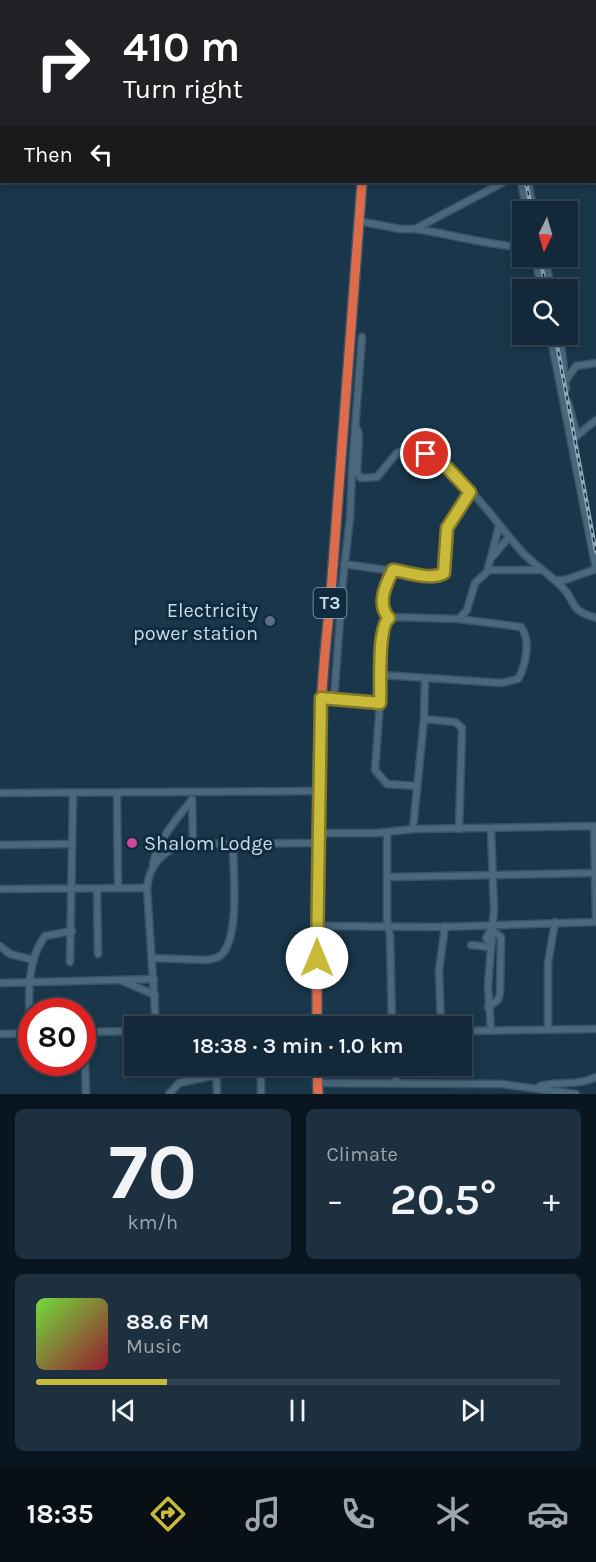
<!DOCTYPE html>
<meta charset="utf-8">
<style>
:root{--surface:#132838;--page:#1c3040;--text:#f1f3f6;--muted:#9da6ae;--line:#324453;--accent:#c9ba3a}
body{margin:0;font-family:Karla,sans-serif;background:var(--page);color:var(--text);height:100vh;display:flex;flex-direction:column;font-size:22px;white-space:nowrap}
*{box-sizing:border-box;margin:0}
p{font-size:20px;color:var(--muted)}
.icon{flex:none;width:33px;height:33px;fill:none;stroke:currentColor;stroke-width:2;stroke-linecap:round;stroke-linejoin:round}
.map{position:relative;height:1094px;overflow:hidden}
.panel{display:flex;flex-direction:column;gap:15px;padding:15px;background:#0a161f;flex:1}
.panel>*{flex:none}
.hud{position:absolute;left:0px;top:0px;width:597px;height:183px;box-shadow:0 3px 9px #0003,0 0 0 2px var(--line);background:#202124;color:#fff;overflow:hidden}
.needle{width:39px;rotate:185deg}
.fabs{position:absolute;left:512px;top:201px;display:grid;gap:12px}
.fabs a{display:grid;place-items:center;width:66px;height:66px;border-radius:0px;background:var(--surface);box-shadow:0 3px 9px #0003,0 0 0 2px var(--line);font-size:30px}
.speed{position:absolute;left:18px;top:998px;display:flex;gap:12px;font-size:30px;font-weight:700;text-align:center}
.speed>*{display:grid;place-content:center;width:78px;height:78px;border-radius:50%;background:var(--surface);box-shadow:0 3px 9px #0003,0 0 0 2px var(--line);line-height:1}
.speed .limit{border:9px solid #d22;background:#fff;color:#111}
.pin{position:absolute;display:grid;place-items:center;width:51px;height:51px;color:#fff;margin:-26px;border:3px solid #fff;border-radius:50%;box-shadow:0 2px 6px #0007}
.me{position:absolute;width:66px;margin:-33px;rotate:0deg;stroke-linejoin:round;filter:drop-shadow(0 0 4px #0008)}
.turn{display:flex;align-items:center;gap:21px;height:126px;padding:0 24px;font-size:27px}
.turn .icon{width:78px;height:78px;stroke-width:2.5}
.turn b{display:block;font-size:42px;line-height:51px}
.then{display:flex;align-items:center;height:57px;padding:0 24px;background:#0003;gap:12px;font-size:22px}
.big{font-size:45px;font-weight:600;line-height:1.1}
.panel .tile{flex:1;display:flex;flex-direction:column;justify-content:center;gap:9px;min-width:0;padding:0 21px;border-radius:9px;background:var(--page)}
.panel .dial{align-items:center;gap:0}
.dial b{font-size:78px;line-height:1}
.song{display:flex;align-items:center;gap:18px}
.cover{width:72px;height:72px;border-radius:9px;background:linear-gradient(135deg,hsl(100 70% 55%),hsl(350 70% 35%))}
.played{height:6px;border-radius:3px;background:linear-gradient(90deg,var(--accent) 25%,var(--line) 25%)}
.keys{display:flex;justify-content:space-around;direction:ltr}
.heat{display:flex;justify-content:space-between;align-items:center;font-size:33px;direction:ltr}
.panel .tiles{flex:1;display:grid;gap:15px;grid-template-columns:1fr 1fr}
.tile:last-child{grid-column:span 2}
.trip{position:absolute;left:124px;top:1016px;width:348px;height:60px;border-radius:0px;background:var(--surface);box-shadow:0 3px 9px #0003,0 0 0 2px var(--line);font-weight:600;line-height:60px;text-align:center}
.menu{display:flex;height:96px;justify-content:space-around;align-items:center;background:#081016;color:var(--muted)}
.menu .icon{width:42px;height:42px}
.menu .selected{color:var(--accent)}
.menu b{font-size:27px;color:var(--text)}
.map>svg:first-child{display:block}
.lines{fill:none;stroke-linecap:round;stroke-linejoin:round}
.minor-casing{stroke:#3a5263;stroke-width:9}
.highway-casing{stroke:#3a5263;stroke-width:12}
.minor{stroke:#49677d;stroke-width:6}
.highway{stroke:#de6c4a;stroke-width:9}
.rail-casing{stroke:#92a7b6;stroke-width:4}
.rail{stroke:#0e2b3f;stroke-width:1.5;stroke-dasharray:4.5;stroke-linecap:butt}
.route-casing{stroke:#837926;stroke-width:15}
.route{stroke:#c9ba3a;stroke-width:10}
.service-dot{fill:#5c6f8a;stroke:#0e2b3f;stroke-width:2}
.hotel-dot{fill:#d1479c;stroke:#0e2b3f;stroke-width:2}
.labels{text-anchor:middle;stroke-width:6;stroke-linejoin:round;paint-order:stroke}
.shield{fill:#0e2b3f;stroke:#92a6b5;stroke-width:1.5}
.shield-label{font-size:18px;font-weight:bold;fill:#cbdbe8}
.poi-label{font-size:20px;fill:#cbdbe8;stroke:#0e2b3f;text-anchor:end}
</style>
<div class="map">
<svg width="596" height="1094" viewBox="0 0 596 1094">
<rect width="100%" height="100%" fill="#19364a"/>
<g class="lines">
<defs>
<g id="minor">
<path d="M72,0V2"/>
<path d="M212,0V2"/>
<path d="M267,0H268"/>
<path d="M489,0V2"/>
<path d="M496,0V2"/>
<path d="M0,47H2"/>
<path d="M521,182L527,212"/>
<path d="M528,182L534,212"/>
<path d="M359,221L400,229H415L504,182"/>
<path d="M415,229C451,234 486,245 522,247"/>
<path d="M535,256L541,290"/>
<path d="M544,256L552,290"/>
<path d="M550,334L596,569"/>
<path d="M560,334L566,389"/>
<path d="M566,380L576,366L596,363"/>
<path d="M568,402L577,436"/>
<path d="M355,425L359,434L357,473L361,478L377,477L397,453L407,449C448,449 496,524 523,553C535,565 549,574 561,586C579,603 565,608 596,618"/>
<path d="M574,438L596,420"/>
<path d="M493,556L509,537"/>
<path d="M344,564L427,576L442,575L445,568L447,528L470,492"/>
<path d="M488,570H540"/>
<path d="M554,580H565L596,569"/>
<path d="M389,618C376,604 386,584 393,570"/>
<path d="M382,675L502,683L518,679C526,665 531,640 521,627L459,619"/>
<path d="M321,698L379,703"/>
<path d="M334,699L343,579L350,518L352,470L362,337"/>
<path d="M424,719L455,722L462,728L459,829"/>
<path d="M417,786L387,784L375,770L382,675L380,653L385,621L392,617L459,619L467,610L475,583L487,572L499,526"/>
<path d="M0,793L318,791"/>
<path d="M117,793L118,888"/>
<path d="M192,799L193,843"/>
<path d="M594,827L596,921"/>
<path d="M413,829L424,719L425,679"/>
<path d="M387,832V920L390,935L392,1026"/>
<path d="M318,833H377L413,829L596,826"/>
<path d="M0,845L72,844"/>
<path d="M153,863C160,838 175,820 192,800"/>
<path d="M388,877L594,873"/>
<path d="M0,889L147,888"/>
<path d="M97,889L98,954"/>
<path d="M317,926L441,927L596,922"/>
<path d="M471,945L490,947"/>
<path d="M0,946L10,954L34,960"/>
<path d="M153,958L206,960C213,959 219,958 223,953C240,932 233,870 233,844"/>
<path d="M70,962L73,794"/>
<path d="M120,980L155,995"/>
<path d="M0,983L154,979"/>
<path d="M488,1007L498,1000L500,993L501,937L491,929L486,938L490,943"/>
<path d="M156,1026L147,888C149,865 163,851 184,844L317,843"/>
<path d="M441,1026L439,971L445,926"/>
<path d="M548,1029V963L555,922"/>
<path d="M491,1030L488,986L494,910L491,829"/>
<path d="M462,1031L596,1029"/>
<path d="M82,1032L135,1031"/>
<path d="M84,1032L86,1094"/>
<path d="M30,1033C29,1002 25,962 45,936L72,931"/>
<path d="M0,1034L32,1033"/>
<path d="M216,1065L217,1094"/>
<path d="M261,1065V1094"/>
<path d="M395,1065L396,1083"/>
<path d="M318,1083L501,1084L576,1094"/>
<path d="M540,1086C559,1081 579,1086 596,1077"/>
<path d="M169,1094L179,1083L216,1075"/>
</g>
<g id="highway">
<path d="M376,2V0"/>
<path d="M317,1026C317,886 313,745 330,605L362,182"/>
<path d="M317,1065L318,1094"/>
</g>
</defs>
<use href="#minor" class="minor-casing"/>
<use href="#highway" class="highway-casing"/>
<use href="#minor" class="minor"/>
<use href="#highway" class="highway"/>
<defs>
<g id="rail">
<path d="M492,0V2"/>
<path d="M526,182L532,212"/>
<path d="M540,256L546,290"/>
<path d="M555,334L596,552"/>
</g>
</defs>
<use href="#rail" class="rail-casing"/>
<use href="#rail" class="rail"/>
</g>
<g class="lines">
<defs>
<path id="route" d="M317,958L321,698L380,703C381,685 377,628 389,618C376,604 386,584 393,570C408,572 431,581 444,573L447,528L470,492L441,461L426,454"/>
</defs>
<use href="#route" class="route-casing"/>
<use href="#route" class="route"/>
</g>
<circle class="service-dot" cx="270" cy="621" r="6"/>
<circle class="hotel-dot" cx="132" cy="843" r="6"/>
<g class="labels">
<rect class="shield" x="313.5" y="588" width="33" height="30" rx="4.5"/>
<g class="shield-label">
<text x="330" y="609">T3</text>
</g>
<g class="poi-label">
<text x="258" y="617">Electricity<tspan x="258" dy="23">power station</tspan></text>
<text x="144" y="850" text-anchor="start">Shalom Lodge</text>
</g>
</g>
</svg>
<div class="fabs">
<a><svg class="needle" viewBox="-14 -14 28 28"><path d="M0-13l5 13h-10z" fill="#e53935"/><path d="M0 13l5-13h-10z" fill="#9da6ae"/></svg></a>
<a><svg class="icon" aria-label="search" viewBox="0 0 24 24"><circle cx="10" cy="10" r="6"/><path d="M15 15l6 6"/></svg></a>
</div>
<div class="speed"><div class="limit">80</div></div>
<div class="pin" style="left:426px;top:454px;background:#d93025"><svg class="icon" aria-label="arrive" viewBox="0 0 24 24"><path d="M6 21V4h12l-3 4 3 4H6"/></svg></div>
<svg class="me" style="left:317px;top:958px" viewBox="-20 -20 40 40"><circle r="19" fill="#fff"/><path d="M0-13L10 11 0 6-10 11z" fill="#c9ba3a"/></svg>
<div class="trip">18:38 · 3 min · 1.0 km</div>
<div class="hud">
<div class="turn"><svg class="icon" aria-label="right" viewBox="0 0 24 24"><path d="M7 20v-9h11M14 6l5 5-5 5"/></svg><div><b>410 m</b>Turn right</div></div>
<div class="then">Then<svg class="icon" aria-label="left" viewBox="0 0 24 24"><path d="M17 20v-9H6M10 6l-5 5 5 5"/></svg></div>
</div>
</div>
<section class="panel">
<div class="tiles">
<div class="tile dial"><b>70</b><p>km/h</p></div>
<div class="tile"><p>Climate</p>
<div class="heat"><a>−</a><b class="big">20.5°</b><a>+</a></div>
</div>
<div class="tile">
<div class="song"><i class="cover"></i><div><b>88.6 FM</b><p>Music</p></div></div>
<div class="played"></div>
<div class="keys"><svg class="icon" aria-label="previous" viewBox="0 0 24 24"><path d="M18 5L8 12l10 7zM5 5v14"/></svg><svg class="icon" aria-label="pause" viewBox="0 0 24 24"><path d="M8 5v14M16 5v14"/></svg><svg class="icon" aria-label="next" viewBox="0 0 24 24"><path d="M6 5l10 7-10 7zM19 5v14"/></svg></div>
</div>
</div>
</section>
<nav class="menu">
<b>18:35</b>
<svg class="icon selected" aria-label="directions" viewBox="0 0 24 24"><path d="M12 3l9 9-9 9-9-9zM9 14v-3h6M13 9l2 2-2 2"/></svg>
<svg class="icon" aria-label="music" viewBox="0 0 24 24"><path d="M9 18V5l10-2v13"/><circle cx="6" cy="18" r="3"/><circle cx="16" cy="16" r="3"/></svg>
<svg class="icon" aria-label="phone" viewBox="0 0 24 24"><path d="M5 4h4l2 5-3 2q2 4 5 5l2-3 5 2v4C11 20 4 13 5 4z"/></svg>
<svg class="icon" aria-label="climate" viewBox="0 0 24 24"><path d="M12 3v18M4 7l16 10M4 17L20 7"/></svg>
<svg class="icon" aria-label="car" viewBox="0 0 24 24"><path d="M5 17H2v-5l4-1 3-4h7l3 4 3 1v5h-3M9 17h6M6 11h13"/><circle cx="7" cy="17" r="2"/><circle cx="17" cy="17" r="2"/></svg>
</nav>
